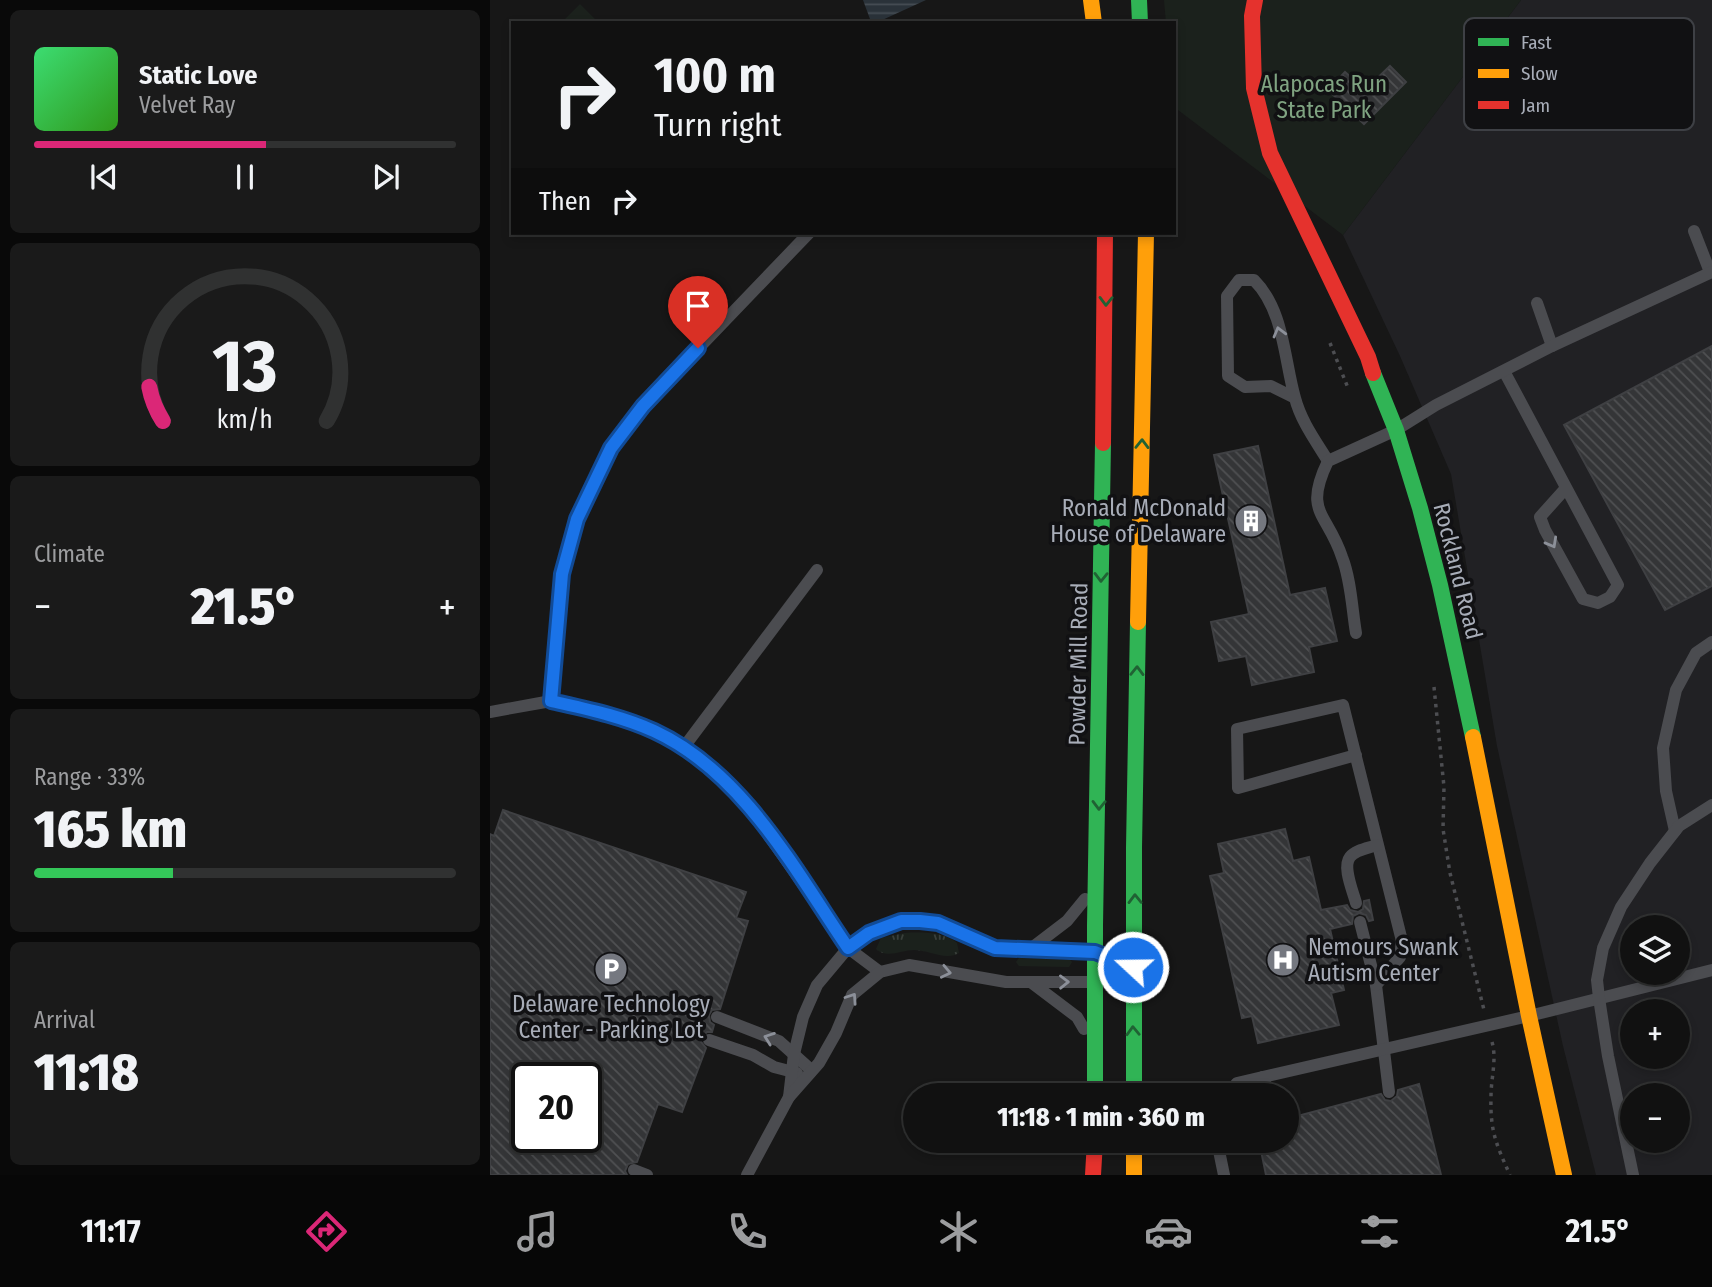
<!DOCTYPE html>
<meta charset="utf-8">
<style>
:root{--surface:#111;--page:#1a1a1a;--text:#f1f3f6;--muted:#9c9d9f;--line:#303131;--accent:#db2777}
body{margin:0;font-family:"Fira Sans Condensed",sans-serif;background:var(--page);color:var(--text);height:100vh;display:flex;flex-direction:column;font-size:26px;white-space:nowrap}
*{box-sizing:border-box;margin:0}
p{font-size:23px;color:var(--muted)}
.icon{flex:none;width:38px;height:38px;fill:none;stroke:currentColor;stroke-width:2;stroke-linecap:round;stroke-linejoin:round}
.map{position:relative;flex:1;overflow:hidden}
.drawer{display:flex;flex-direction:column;gap:10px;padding:10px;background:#090909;width:490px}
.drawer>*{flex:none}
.hud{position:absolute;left:21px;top:21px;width:665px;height:214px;border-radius:0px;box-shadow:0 4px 10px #0003,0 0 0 2px var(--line);background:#111;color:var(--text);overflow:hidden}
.fabs{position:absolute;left:1130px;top:915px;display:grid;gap:14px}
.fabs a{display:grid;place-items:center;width:70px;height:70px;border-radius:50%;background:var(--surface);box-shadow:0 4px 10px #0003,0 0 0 2px var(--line);font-size:35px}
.speed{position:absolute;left:21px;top:1062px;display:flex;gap:14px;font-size:35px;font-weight:700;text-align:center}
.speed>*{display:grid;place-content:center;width:91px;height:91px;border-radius:50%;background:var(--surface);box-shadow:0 4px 10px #0003,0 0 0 2px var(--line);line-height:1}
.speed .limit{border:4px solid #111;border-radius:10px;background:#fff;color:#111}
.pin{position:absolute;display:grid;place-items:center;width:60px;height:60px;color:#fff;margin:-72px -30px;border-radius:50% 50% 50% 0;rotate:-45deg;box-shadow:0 0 7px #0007}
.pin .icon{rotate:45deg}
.me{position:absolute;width:77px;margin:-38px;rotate:291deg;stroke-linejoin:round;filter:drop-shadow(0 0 5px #0008)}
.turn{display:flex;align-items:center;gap:24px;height:147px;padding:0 28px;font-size:32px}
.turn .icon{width:91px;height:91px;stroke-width:2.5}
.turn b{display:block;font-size:49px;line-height:60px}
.then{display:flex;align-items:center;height:66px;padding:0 28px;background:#0003;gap:14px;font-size:26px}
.big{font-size:52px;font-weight:800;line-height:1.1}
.drawer .tile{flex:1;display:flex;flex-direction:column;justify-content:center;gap:10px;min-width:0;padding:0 24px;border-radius:10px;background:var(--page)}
.drawer .dial{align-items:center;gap:0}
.dial svg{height:182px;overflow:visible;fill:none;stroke:var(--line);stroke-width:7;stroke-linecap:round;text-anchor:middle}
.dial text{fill:var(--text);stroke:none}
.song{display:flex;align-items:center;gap:21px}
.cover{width:84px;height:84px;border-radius:10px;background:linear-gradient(135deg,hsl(140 70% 55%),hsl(110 70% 35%))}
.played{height:7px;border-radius:4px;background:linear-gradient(90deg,var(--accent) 55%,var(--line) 55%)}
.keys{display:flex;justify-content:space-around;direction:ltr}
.heat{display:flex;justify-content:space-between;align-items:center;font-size:38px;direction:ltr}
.charge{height:10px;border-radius:5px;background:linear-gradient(90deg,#34c759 33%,var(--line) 0)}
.trip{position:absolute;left:413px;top:1083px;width:396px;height:70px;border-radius:35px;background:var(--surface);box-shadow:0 4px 10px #0003,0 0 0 2px var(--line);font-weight:800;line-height:70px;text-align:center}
.dock{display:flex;height:112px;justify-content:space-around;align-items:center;background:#070707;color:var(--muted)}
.dock .icon{width:49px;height:49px}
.dock .active{color:var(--accent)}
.dock b{font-size:32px;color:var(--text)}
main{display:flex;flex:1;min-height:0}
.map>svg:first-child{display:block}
.built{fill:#212124;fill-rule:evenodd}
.grass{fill:url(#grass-tufts)}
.green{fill:#1b211c}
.water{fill:url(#water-rules)}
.building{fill:url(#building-back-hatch);stroke:#3f4043;stroke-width:2;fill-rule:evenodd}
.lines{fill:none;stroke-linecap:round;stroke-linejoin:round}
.path{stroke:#4d4e52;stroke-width:3.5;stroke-dasharray:3.5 5;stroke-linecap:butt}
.lane{stroke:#4b4c50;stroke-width:12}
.fast{stroke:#30b455;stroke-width:16}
.slow{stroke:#ff9f0a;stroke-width:16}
.jam{stroke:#e5322d;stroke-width:16}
.oneway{stroke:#206234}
.oneway2{stroke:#8c9099}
.route-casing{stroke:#114b97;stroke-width:18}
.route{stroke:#1a73e8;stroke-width:12}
.labels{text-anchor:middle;stroke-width:7;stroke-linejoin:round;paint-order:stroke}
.park-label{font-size:23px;fill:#7fa381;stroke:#111113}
.poi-label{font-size:23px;fill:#a8adb8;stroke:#111113;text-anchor:end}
.street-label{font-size:23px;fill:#a8adb8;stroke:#111113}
.key{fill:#111113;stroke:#3e4045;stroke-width:2}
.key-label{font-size:19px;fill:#a8adb8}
</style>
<main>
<section class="drawer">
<div class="tile">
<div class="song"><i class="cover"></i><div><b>Static Love</b><p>Velvet Ray</p></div></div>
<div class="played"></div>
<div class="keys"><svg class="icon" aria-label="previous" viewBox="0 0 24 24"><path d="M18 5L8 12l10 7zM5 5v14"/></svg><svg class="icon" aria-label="pause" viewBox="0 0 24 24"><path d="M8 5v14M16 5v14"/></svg><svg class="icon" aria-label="next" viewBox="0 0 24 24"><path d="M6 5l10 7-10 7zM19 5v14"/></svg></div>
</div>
<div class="tile dial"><svg viewBox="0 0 100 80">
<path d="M14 69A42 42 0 1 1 86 69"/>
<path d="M14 69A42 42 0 0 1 8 54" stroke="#db2777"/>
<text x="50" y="56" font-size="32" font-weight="700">13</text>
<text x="50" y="72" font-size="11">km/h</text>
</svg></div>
<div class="tile"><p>Climate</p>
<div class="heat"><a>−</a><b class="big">21.5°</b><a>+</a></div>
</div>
<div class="tile"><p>Range · 33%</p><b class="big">165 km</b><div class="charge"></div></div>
<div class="tile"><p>Arrival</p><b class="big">11:18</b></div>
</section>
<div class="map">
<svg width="1222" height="1175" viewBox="0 0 1222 1175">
<defs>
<pattern id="grass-tufts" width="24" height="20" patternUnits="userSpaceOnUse" patternTransform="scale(1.75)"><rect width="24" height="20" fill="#1b211c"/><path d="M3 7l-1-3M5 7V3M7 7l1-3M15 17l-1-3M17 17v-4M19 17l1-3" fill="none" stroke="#393f3b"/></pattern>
<pattern id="water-rules" width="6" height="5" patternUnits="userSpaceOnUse" patternTransform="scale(1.75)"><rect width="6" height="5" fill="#2a3239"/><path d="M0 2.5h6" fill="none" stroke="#464d54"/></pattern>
<pattern id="building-back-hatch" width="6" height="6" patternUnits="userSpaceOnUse" patternTransform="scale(1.75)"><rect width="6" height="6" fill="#343537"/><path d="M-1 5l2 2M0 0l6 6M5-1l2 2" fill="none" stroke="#4f5052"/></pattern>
</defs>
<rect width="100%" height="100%" fill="#171717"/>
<path class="built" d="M1031,0H1222V1175H1106L1073,1046L1007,746L961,474L910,356L853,235ZM1143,928H1188V973H1143ZM1143,1012H1188V1057H1143ZM1143,1096H1188V1141H1143Z"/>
<g class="grass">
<path d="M415,933C432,932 454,932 467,943L469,953C456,961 439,950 424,950C411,950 397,959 386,949L391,938Z"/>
<path d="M529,958L580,960L582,962L579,967L529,966L526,962Z"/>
</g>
<g class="green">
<path d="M674,0H1031L853,235L684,107V23H676Z"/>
<path d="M90,4L109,23H71Z"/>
</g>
<path class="water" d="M373,0H436L390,21L380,19Z"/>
<g class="building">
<path d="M900,66L916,82L874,124L838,90L855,72L875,90Z"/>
<path d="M1222,346V586L1175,610L1074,425Z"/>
<path d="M768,446L800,595L835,588L847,641L819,647L824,672L762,685L756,656L729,661L721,622L759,614L724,455Z"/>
<path d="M13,810L256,892L246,918L258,921L230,1009L222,1010L219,1015L220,1022L224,1025L222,1032H217L211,1037V1042L216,1048L192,1112L168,1104L147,1162L138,1164L135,1171L137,1175H0V834L4,836ZM37,1078H96V1138H37Z"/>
<path d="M795,829L803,861L819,857L831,910L857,905L860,910L868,912L873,909L874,901L879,900L883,920L879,921L876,915L869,913L863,916L862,924L840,929L854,990L841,993L849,1025L768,1043L762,1016L752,1018L720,876L734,873L728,844Z"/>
<path d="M929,1084L951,1175H776L769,1141H796V1119L891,1094L895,1100L901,1101L907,1096L908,1090Z"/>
</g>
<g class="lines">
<g class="path">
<path d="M840,343L858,388"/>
<path d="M944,687L954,787L953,829L960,873L994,1010"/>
<path d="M1002,1042C1007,1059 1001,1078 1001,1096C1000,1131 1006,1144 1020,1175"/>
</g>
<g class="lane">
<path d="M1204,231L1220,272"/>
<path d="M1047,303L1062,346"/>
<path d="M1014,371L1128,585L1120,597L1108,603L1093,599L1055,530L1050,517L1076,488"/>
<path d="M805,398L781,386L755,387L738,376L737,296L749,280H764C794,310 794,359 805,398C811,421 825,440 838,461"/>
<path d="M866,633C862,609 861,580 852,557C837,512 813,513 838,461L906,430L946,405L1062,346L1222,272"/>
<path d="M61,701L73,574L87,519L121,448L153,406L319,233"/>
<path d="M0,712L61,701L125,716L165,731L199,750L223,768L253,799L358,948L390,972"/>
<path d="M194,747L327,570"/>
<path d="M866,755L748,788L747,729L853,705L912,941L910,957L886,985L899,1092"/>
<path d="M1185,831L1176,791L1173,748L1186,690L1206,653L1222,642"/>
<path d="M866,903C863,891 852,867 860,857C865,850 879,848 887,845"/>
<path d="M870,922L886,985"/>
<path d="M539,950L577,921L595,899"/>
<path d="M542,983L587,1017L594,1029"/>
<path d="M227,1017L289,1041L319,1068L320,1073"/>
<path d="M219,1040L263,1055L284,1067L307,1073"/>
<path d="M773,1077L780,1096"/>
<path d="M737,1096L747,1083L1039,1016L1222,970"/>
<path d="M299,1097L304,1054L313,1017L327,985L358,948L379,933L411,921L448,923L505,948L600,952"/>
<path d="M727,1141L734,1175"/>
<path d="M144,1170L157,1175"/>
<path d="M257,1175L299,1097L329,1063L346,1033L362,995L390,972L419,965L516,982H603"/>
<path d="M1143,1175L1118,1056L1109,998L1107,980L1113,948L1131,907L1160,863L1189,826L1222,805"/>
</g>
<g class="fast">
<path d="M649,0L650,23"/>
<path d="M883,373L906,430L930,508L950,585L983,737"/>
<path d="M605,1096V925L613,443"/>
<path d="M644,1096V848L648,622"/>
</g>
<g class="slow">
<path d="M601,0L604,23"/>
<path d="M648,622L656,233"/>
<path d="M983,737L1039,1016L1074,1175"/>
<path d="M644,1141V1175"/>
</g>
<g class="jam">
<path d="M765,0L762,16L764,88L780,153L878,357L883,373"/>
<path d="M613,443L615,233"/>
<path d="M603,1175L605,1141"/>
</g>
</g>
<defs><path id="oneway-chevron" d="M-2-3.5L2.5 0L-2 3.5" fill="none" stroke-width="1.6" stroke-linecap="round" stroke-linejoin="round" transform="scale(1.75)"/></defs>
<g class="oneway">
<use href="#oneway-chevron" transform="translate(616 301) rotate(91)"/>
<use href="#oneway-chevron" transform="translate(652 444) rotate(-89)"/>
<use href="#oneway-chevron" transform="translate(611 577) rotate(91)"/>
<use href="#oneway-chevron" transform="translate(647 671) rotate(-89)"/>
<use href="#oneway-chevron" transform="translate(609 805) rotate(91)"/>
<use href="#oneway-chevron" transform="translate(645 899) rotate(-91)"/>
<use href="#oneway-chevron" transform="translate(643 1031) rotate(-92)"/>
</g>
<g class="oneway2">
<use href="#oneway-chevron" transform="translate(789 332) rotate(-105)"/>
<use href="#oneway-chevron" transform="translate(1062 543) rotate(61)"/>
<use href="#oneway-chevron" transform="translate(456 972) rotate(12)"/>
<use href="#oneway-chevron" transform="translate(574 982) rotate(-1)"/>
<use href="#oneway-chevron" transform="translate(362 998) rotate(-56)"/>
<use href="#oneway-chevron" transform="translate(279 1038) rotate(-160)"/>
</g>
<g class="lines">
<defs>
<path id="route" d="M208,348L153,406L121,448L87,519L72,574L61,701C96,709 131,716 164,731C253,772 305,870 358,948L379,933L411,921H430L448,923L505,948L605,952L643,967"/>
</defs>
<use href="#route" class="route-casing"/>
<use href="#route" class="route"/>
</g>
<defs>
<symbol id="building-disc" viewBox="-11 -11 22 22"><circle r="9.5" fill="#757880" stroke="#111113"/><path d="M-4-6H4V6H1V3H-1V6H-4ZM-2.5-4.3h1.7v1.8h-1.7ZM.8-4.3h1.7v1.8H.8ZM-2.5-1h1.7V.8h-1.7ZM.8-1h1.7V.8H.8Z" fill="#fff"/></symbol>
<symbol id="hospital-disc" viewBox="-11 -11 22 22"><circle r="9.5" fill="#757880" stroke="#111113"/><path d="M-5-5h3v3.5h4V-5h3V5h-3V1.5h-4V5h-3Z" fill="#fff"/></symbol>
<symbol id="parking-disc" viewBox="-11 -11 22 22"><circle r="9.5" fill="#757880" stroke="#111113"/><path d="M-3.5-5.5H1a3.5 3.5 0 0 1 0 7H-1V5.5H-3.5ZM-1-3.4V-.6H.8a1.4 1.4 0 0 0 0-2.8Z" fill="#fff"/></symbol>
</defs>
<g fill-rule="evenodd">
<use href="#building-disc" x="742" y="502" width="38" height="38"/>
<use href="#hospital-disc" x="774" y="941" width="38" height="38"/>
<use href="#parking-disc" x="102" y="950" width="38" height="38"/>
</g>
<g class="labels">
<g class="park-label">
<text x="834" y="92">Alapocas Run<tspan x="834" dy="26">State Park</tspan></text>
</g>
<g class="poi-label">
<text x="736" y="516">Ronald McDonald<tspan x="736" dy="26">House of Delaware</tspan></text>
<text x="818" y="955" text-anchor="start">Nemours Swank<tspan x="818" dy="26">Autism Center</tspan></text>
<text x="121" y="1012" text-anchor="middle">Delaware Technology<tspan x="121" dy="26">Center - Parking Lot</tspan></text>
</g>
<g class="street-label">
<text transform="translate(968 571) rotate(76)" y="8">Rockland Road</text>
<text transform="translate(588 664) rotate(-89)" y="8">Powder Mill Road</text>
</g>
</g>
<rect x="974" y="18" width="230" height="112" rx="10" class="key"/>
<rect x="988" y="38" width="31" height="8" fill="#30b455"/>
<rect x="988" y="69" width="31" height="9" fill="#ff9f0a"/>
<rect x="988" y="101" width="31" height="8" fill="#e5322d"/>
<g class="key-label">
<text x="1031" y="49">Fast</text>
<text x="1031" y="80">Slow</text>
<text x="1031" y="112">Jam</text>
</g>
</svg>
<div class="fabs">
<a><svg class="icon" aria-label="layers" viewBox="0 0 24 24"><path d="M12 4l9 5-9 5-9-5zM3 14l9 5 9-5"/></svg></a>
<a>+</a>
<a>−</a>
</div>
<div class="speed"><div class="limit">20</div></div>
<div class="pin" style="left:208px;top:348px;background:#d93025"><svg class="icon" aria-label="arrive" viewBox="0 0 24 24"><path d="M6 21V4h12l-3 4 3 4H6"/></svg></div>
<svg class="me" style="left:643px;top:967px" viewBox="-20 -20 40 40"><circle r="17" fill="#1a73e8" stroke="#fff" stroke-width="3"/><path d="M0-11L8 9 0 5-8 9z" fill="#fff"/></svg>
<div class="trip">11:18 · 1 min · 360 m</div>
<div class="hud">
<div class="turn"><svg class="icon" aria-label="right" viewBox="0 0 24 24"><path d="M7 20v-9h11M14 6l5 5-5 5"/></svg><div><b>100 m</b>Turn right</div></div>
<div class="then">Then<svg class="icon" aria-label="right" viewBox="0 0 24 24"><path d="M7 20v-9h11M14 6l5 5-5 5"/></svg></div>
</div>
</div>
</main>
<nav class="dock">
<b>11:17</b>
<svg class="icon active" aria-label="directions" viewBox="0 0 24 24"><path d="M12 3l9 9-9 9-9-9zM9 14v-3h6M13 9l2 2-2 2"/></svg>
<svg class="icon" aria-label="music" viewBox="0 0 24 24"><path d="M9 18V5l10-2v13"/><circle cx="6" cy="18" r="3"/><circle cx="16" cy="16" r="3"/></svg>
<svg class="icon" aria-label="phone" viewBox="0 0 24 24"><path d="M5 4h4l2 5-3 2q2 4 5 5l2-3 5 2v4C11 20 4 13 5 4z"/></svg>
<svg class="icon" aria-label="climate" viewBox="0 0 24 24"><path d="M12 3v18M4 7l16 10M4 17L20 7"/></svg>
<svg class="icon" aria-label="car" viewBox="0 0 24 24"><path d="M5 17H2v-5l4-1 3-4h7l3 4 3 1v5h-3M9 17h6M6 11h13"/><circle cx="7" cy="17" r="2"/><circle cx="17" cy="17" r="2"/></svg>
<svg class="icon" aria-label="filters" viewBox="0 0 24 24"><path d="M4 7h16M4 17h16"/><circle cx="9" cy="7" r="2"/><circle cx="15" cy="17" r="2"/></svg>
<b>21.5°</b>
</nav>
